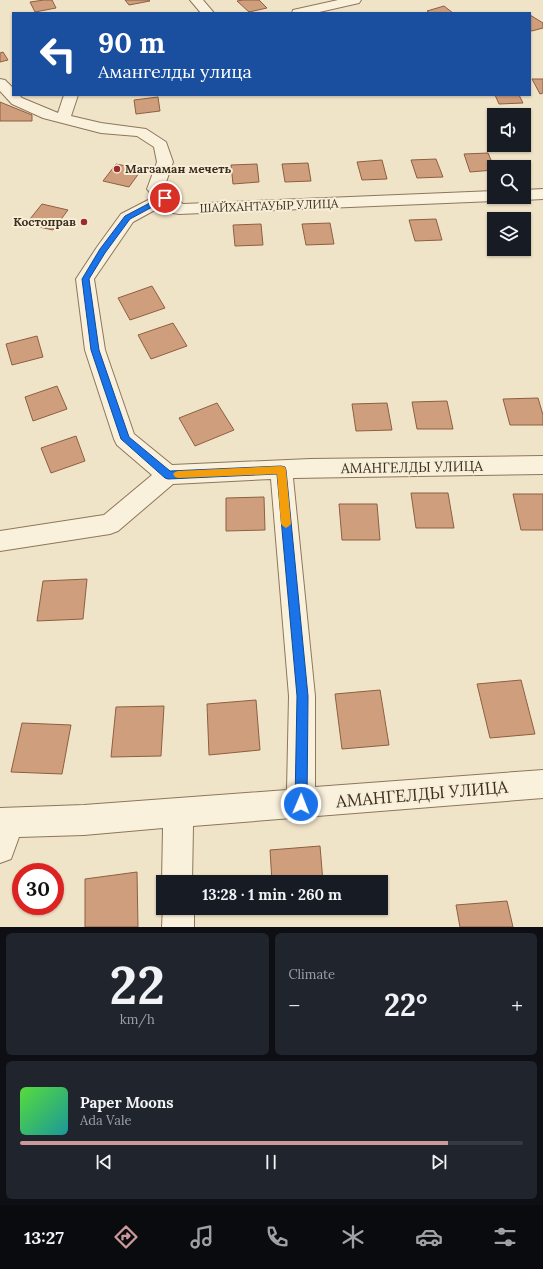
<!DOCTYPE html>
<meta charset="utf-8">
<style>
:root{--surface:#171b24;--page:#20242c;--text:#f1f3f6;--muted:#9ea1a6;--line:#363941;--accent:#cc999b}
body{margin:0;font-family:Lora,serif;background:var(--page);color:var(--text);height:100vh;display:flex;flex-direction:column;font-size:15px;white-space:nowrap}
*{box-sizing:border-box;margin:0}
p{font-size:13px;color:var(--muted)}
.icon{flex:none;width:22px;height:22px;fill:none;stroke:currentColor;stroke-width:2;stroke-linecap:round;stroke-linejoin:round}
.map{position:relative;height:927px;overflow:hidden}
.panel{display:flex;flex-direction:column;gap:6px;padding:6px;background:#0d0f14;flex:1}
.panel>*{flex:none}
.hud{position:absolute;left:12px;top:12px;width:519px;height:84px;border-radius:0px;box-shadow:0 1px 3px #0004;background:#1a4fa0;color:#fff;overflow:hidden}
.fabs{position:absolute;left:487px;top:108px;display:grid;gap:8px}
.fabs a{display:grid;place-items:center;width:44px;height:44px;border-radius:0px;background:var(--surface);box-shadow:0 1px 3px #0004;font-size:20px}
.speed{position:absolute;left:12px;top:863px;display:flex;gap:8px;font-size:20px;font-weight:700;text-align:center}
.speed>*{display:grid;place-content:center;width:52px;height:52px;border-radius:50%;background:var(--surface);box-shadow:0 1px 3px #0004;line-height:1}
.speed .limit{border:6px solid #d22;background:#fff;color:#111}
.pin{position:absolute;display:grid;place-items:center;width:34px;height:34px;color:#fff;margin:-17px;border:2px solid #fff;border-radius:50%;box-shadow:0 1px 4px #0007}
.me{position:absolute;width:44px;margin:-22px;rotate:1deg;stroke-linejoin:round;filter:drop-shadow(0 0 3px #0008)}
.turn{display:flex;align-items:center;gap:14px;height:84px;padding:0 20px;font-size:18px}
.turn .icon{width:52px;height:52px;stroke-width:2.5}
.turn b{display:block;font-size:28px;line-height:34px}
.big{font-size:30px;font-weight:700;line-height:1.1}
.panel .card{flex:1;display:flex;flex-direction:column;justify-content:center;gap:6px;min-width:0;padding:0 14px;border-radius:6px;background:var(--page)}
.panel .dial{align-items:center;gap:0}
.dial b{font-size:52px;line-height:1}
.song{display:flex;align-items:center;gap:12px}
.cover{width:48px;height:48px;border-radius:6px;background:linear-gradient(135deg,hsl(110 70% 55%),hsl(180 70% 35%))}
.played{height:4px;border-radius:2px;background:linear-gradient(90deg,var(--accent) 85%,var(--line) 85%)}
.keys{display:flex;justify-content:space-around;direction:ltr}
.heat{display:flex;justify-content:space-between;align-items:center;font-size:22px;direction:ltr}
.panel .tiles{flex:1;display:grid;gap:6px;grid-template-columns:1fr 1fr}
.card:last-child{grid-column:span 2}
.trip{position:absolute;left:156px;top:875px;width:232px;height:40px;border-radius:0px;background:var(--surface);box-shadow:0 1px 3px #0004;font-weight:700;line-height:40px;text-align:center}
.tabs{display:flex;height:64px;justify-content:space-around;align-items:center;background:#090b0e;color:var(--muted)}
.tabs .icon{width:28px;height:28px}
.tabs .current{color:var(--accent)}
.tabs b{font-size:18px;color:var(--text)}
.map>svg:first-child{display:block}
.building{fill:#cf9f7d;stroke:#8d5f41}
.lines{fill:none;stroke-linecap:round;stroke-linejoin:round}
.minor-casing{stroke:#8d765c;stroke-width:2}
.minor{fill:#faf1dc;fill-rule:evenodd}
.route{fill:#1a73e8;stroke:#114b97}
.slow{fill:#f59e0b}
.poi-dot{fill:#9e2a2b;stroke:#f7eed8;stroke-width:1.5}
.labels{text-anchor:middle;stroke-width:4;stroke-linejoin:round;paint-order:stroke}
.far-poi-label{font-size:12px;font-weight:bold;fill:#3d2e20;stroke:#f7eed8;text-anchor:start}
.far-street-label{font-size:12px;fill:#3d2e20;stroke:#f7eed8}
.street-label{font-size:14px;fill:#3d2e20;stroke:#f7eed8}
.near-street-label{font-size:17px;fill:#3d2e20;stroke:#f7eed8}
</style>
<div class="map">
<svg width="543" height="927" viewBox="0 0 543 927">
<rect width="100%" height="100%" fill="#f0e4c8"/>
<g class="building">
<path d="M44,0H52L56,8L35,12L30,2Z"/>
<path d="M125,0H149L150,1L129,5Z"/>
<path d="M243,0H259L267,8L249,12L237,1Z"/>
<path d="M444,6L453,13H430L427,11Z"/>
<path d="M530,15L543,23V28L532,31L530,30Z"/>
<path d="M3,52L8,60L0,62V53Z"/>
<path d="M532,79H543V93L540,94Z"/>
<path d="M495,95H519L523,103L499,104Z"/>
<path d="M158,97L160,111L136,114L134,100Z"/>
<path d="M0,102L32,115V121H0Z"/>
<path d="M488,153L494,167V170L470,172L464,154Z"/>
<path d="M436,159L443,177L417,178L411,160Z"/>
<path d="M382,160L387,179L362,180L357,162Z"/>
<path d="M308,163L311,181L285,182L282,164Z"/>
<path d="M116,164L142,169L129,187L103,181Z"/>
<path d="M257,164L259,182L233,184L231,165Z"/>
<path d="M42,204L68,210L53,230L26,224Z"/>
<path d="M436,219L442,240L415,241L409,220Z"/>
<path d="M330,223L334,244L306,245L302,224Z"/>
<path d="M261,224L263,245L235,246L233,225Z"/>
<path d="M152,286L165,308L130,320L118,298Z"/>
<path d="M173,323L187,346L151,359L138,335Z"/>
<path d="M37,336L43,357L12,365L6,344Z"/>
<path d="M57,386L67,409L33,421L25,397Z"/>
<path d="M538,398L543,415V425H510L503,399Z"/>
<path d="M447,401L453,429H417L412,402Z"/>
<path d="M217,403L234,430L195,446L179,418Z"/>
<path d="M387,403L392,430L356,431L352,404Z"/>
<path d="M76,436L85,461L51,473L41,448Z"/>
<path d="M411,493H448L454,528H416Z"/>
<path d="M513,494H543V530H521Z"/>
<path d="M264,497L265,530L226,531V498Z"/>
<path d="M339,504H377L380,540H342Z"/>
<path d="M87,579L83,619L37,621L43,581Z"/>
<path d="M521,680L535,734L490,738L477,684Z"/>
<path d="M380,690L389,745L342,749L335,694Z"/>
<path d="M256,700L260,750L209,755L207,704Z"/>
<path d="M164,706L161,756L111,757L116,707Z"/>
<path d="M22,723L71,725L62,774L11,772Z"/>
<path d="M320,846L323,882H272L270,850Z"/>
<path d="M137,872L138,927H85V879Z"/>
<path d="M507,901L513,927H460L456,905Z"/>
<path d="M273,908H326L274,913Z"/>
</g>
<g class="lines">
<defs>
<g id="minor">
<path d="M190,0H203L214,13H201Z"/>
<path d="M338,0H361L359,3L315,13H292L293,10Z"/>
<path d="M0,79L5,80L13,88V95H19L22,98L58,113L64,95H78L71,116L101,123L146,129L166,142L173,162L164,188L183,204L494,191V197H502L500,200L494,201L179,214L173,213L164,205L133,222L94,279L105,350L134,434L172,465L310,459L543,456V474L293,478L315,696V787L543,770V798L193,826L192,882H163V885L162,882L163,828L84,835L19,837L11,859L0,863V808L84,805L287,790L289,696L271,479L173,484L118,531L110,534L0,551V531L104,515L152,475L117,445L114,439L85,350L76,279L97,247L121,214L154,197L147,189L157,162L154,147L137,136L101,133L43,118L12,104L0,91Z"/>
<path d="M543,189V199L524,200L517,197H524V190Z"/>
<path d="M163,907V908H194V927H162Z"/>
</g>
</defs>
<use href="#minor" class="minor-casing"/>
<use href="#minor" class="minor"/>
</g>
<path class="route" d="M163,196H168L169,198L130,219L105,253L89,279L99,350L129,437L170,471L281,466L285,467L286,470L308,696L307,804L305,808L301,810L297,808L295,804L297,696L277,474L168,479L165,478L121,439L91,350L82,279L100,249L125,216Z"/>
<path class="slow" d="M281,466L285,467L286,470L291,524L289,526L286,528L283,526L281,524L277,474L178,478L175,477L173,474L175,472L178,471Z"/>
<g class="poi-dot">
<circle cx="117" cy="169" r="4"/>
<circle cx="84" cy="222" r="4"/>
</g>
<g class="labels">
<g class="far-poi-label">
<text x="125" y="173">Магзаман мечеть</text>
<text x="76" y="226" text-anchor="end">Костоправ</text>
</g>
<g class="far-street-label">
<text transform="translate(269 206) rotate(-2)" y="4">ШАЙХАНТАУЫР УЛИЦА</text>
</g>
<g class="street-label">
<text transform="translate(412 467) rotate(-1)" y="5">АМАНГЕЛДЫ УЛИЦА</text>
</g>
<g class="near-street-label">
<text transform="translate(422 794) rotate(-5)" y="6">АМАНГЕЛДЫ УЛИЦА</text>
</g>
</g>
</svg>
<div class="fabs">
<a><svg class="icon" aria-label="sound" viewBox="0 0 24 24"><path d="M4 9h4l5-4v14l-5-4H4zM17 9q2 3 0 6"/></svg></a>
<a><svg class="icon" aria-label="search" viewBox="0 0 24 24"><circle cx="10" cy="10" r="6"/><path d="M15 15l6 6"/></svg></a>
<a><svg class="icon" aria-label="layers" viewBox="0 0 24 24"><path d="M12 4l9 5-9 5-9-5zM3 14l9 5 9-5"/></svg></a>
</div>
<div class="speed"><div class="limit">30</div></div>
<div class="pin" style="left:165px;top:198px;background:#d93025"><svg class="icon" aria-label="arrive" viewBox="0 0 24 24"><path d="M6 21V4h12l-3 4 3 4H6"/></svg></div>
<svg class="me" style="left:301px;top:804px" viewBox="-20 -20 40 40"><circle r="17" fill="#1a73e8" stroke="#fff" stroke-width="3"/><path d="M0-11L8 9 0 5-8 9z" fill="#fff"/></svg>
<div class="trip">13:28 · 1 min · 260 m</div>
<div class="hud">
<div class="turn"><svg class="icon" aria-label="left" viewBox="0 0 24 24"><path d="M17 20v-9H6M10 6l-5 5 5 5"/></svg><div><b>90 m</b>Амангелды улица</div></div>
</div>
</div>
<section class="panel">
<div class="tiles">
<div class="card dial"><b>22</b><p>km/h</p></div>
<div class="card"><p>Climate</p>
<div class="heat"><a>−</a><b class="big">22°</b><a>+</a></div>
</div>
<div class="card">
<div class="song"><i class="cover"></i><div><b>Paper Moons</b><p>Ada Vale</p></div></div>
<div class="played"></div>
<div class="keys"><svg class="icon" aria-label="previous" viewBox="0 0 24 24"><path d="M18 5L8 12l10 7zM5 5v14"/></svg><svg class="icon" aria-label="pause" viewBox="0 0 24 24"><path d="M8 5v14M16 5v14"/></svg><svg class="icon" aria-label="next" viewBox="0 0 24 24"><path d="M6 5l10 7-10 7zM19 5v14"/></svg></div>
</div>
</div>
</section>
<nav class="tabs">
<b>13:27</b>
<svg class="icon current" aria-label="directions" viewBox="0 0 24 24"><path d="M12 3l9 9-9 9-9-9zM9 14v-3h6M13 9l2 2-2 2"/></svg>
<svg class="icon" aria-label="music" viewBox="0 0 24 24"><path d="M9 18V5l10-2v13"/><circle cx="6" cy="18" r="3"/><circle cx="16" cy="16" r="3"/></svg>
<svg class="icon" aria-label="phone" viewBox="0 0 24 24"><path d="M5 4h4l2 5-3 2q2 4 5 5l2-3 5 2v4C11 20 4 13 5 4z"/></svg>
<svg class="icon" aria-label="climate" viewBox="0 0 24 24"><path d="M12 3v18M4 7l16 10M4 17L20 7"/></svg>
<svg class="icon" aria-label="car" viewBox="0 0 24 24"><path d="M5 17H2v-5l4-1 3-4h7l3 4 3 1v5h-3M9 17h6M6 11h13"/><circle cx="7" cy="17" r="2"/><circle cx="17" cy="17" r="2"/></svg>
<svg class="icon" aria-label="filters" viewBox="0 0 24 24"><path d="M4 7h16M4 17h16"/><circle cx="9" cy="7" r="2"/><circle cx="15" cy="17" r="2"/></svg>
</nav>
